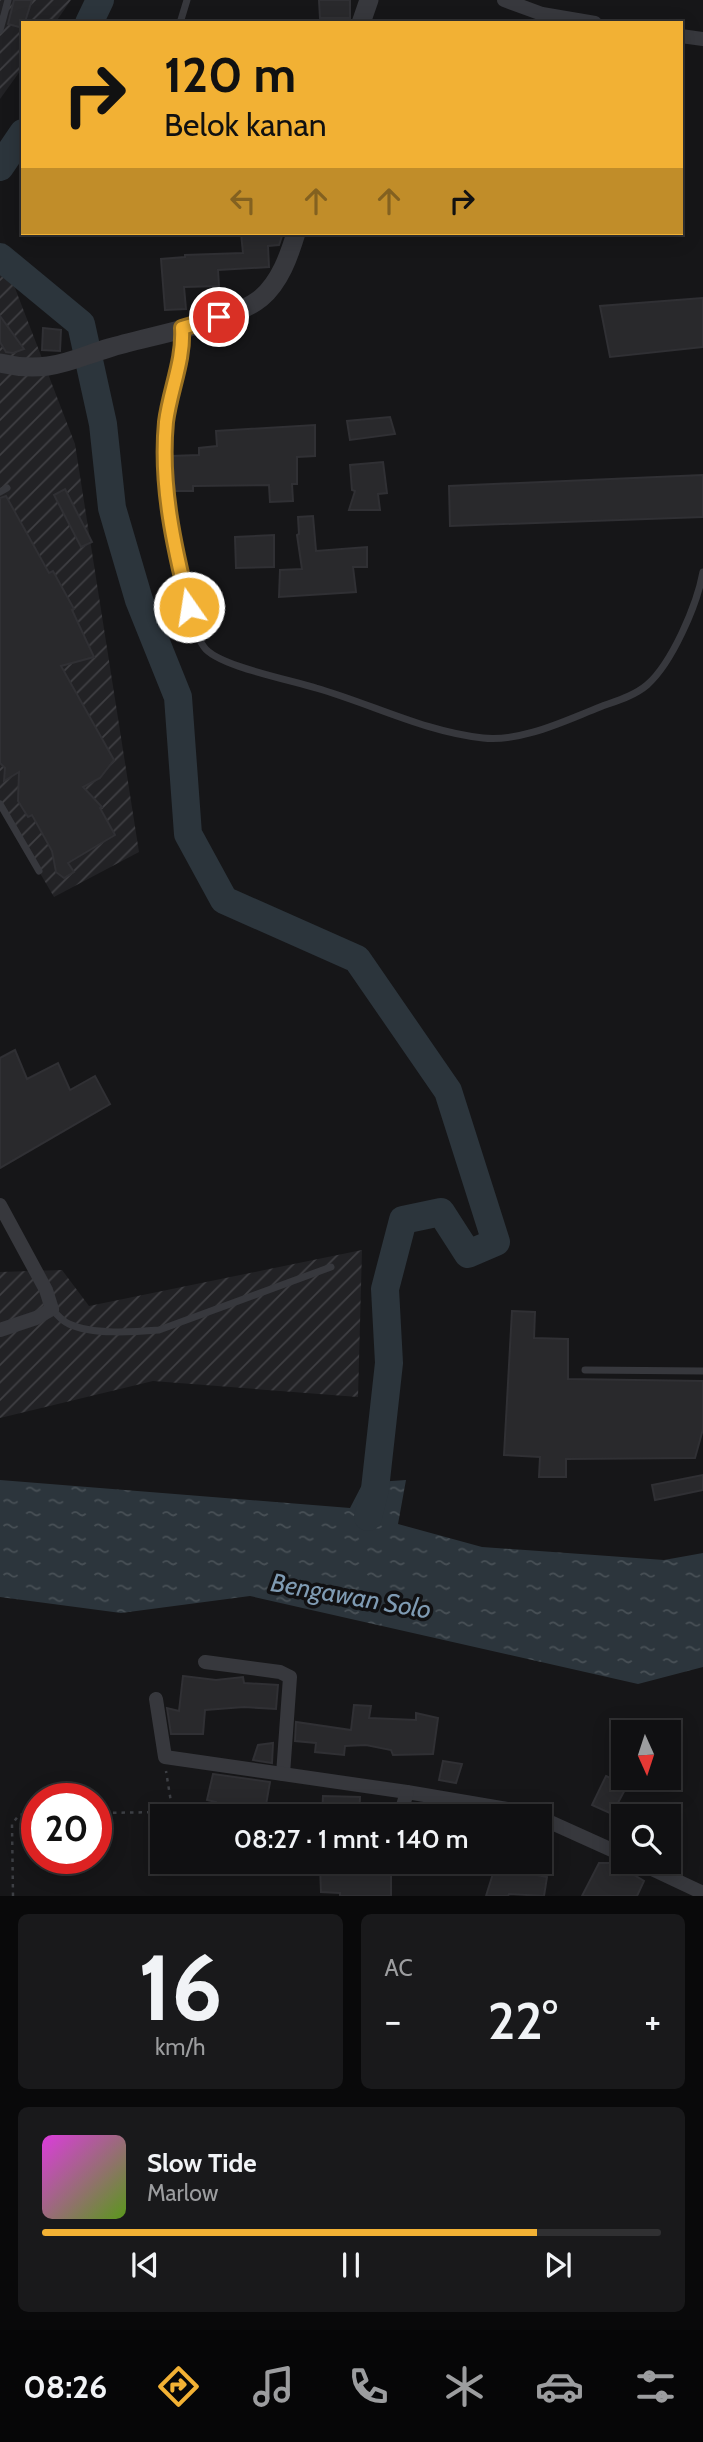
<!DOCTYPE html>
<html lang="id">
<meta charset="utf-8">
<style>
:root{--surface:#101012;--page:#19191b;--text:#f1f3f6;--muted:#9c9d9f;--line:#303032;--accent:#f2b134}
body{margin:0;font-family:Cabin,sans-serif;background:var(--page);color:var(--text);height:100vh;display:flex;flex-direction:column;font-size:26px;white-space:nowrap}
*{box-sizing:border-box;margin:0}
p{font-size:23px;color:var(--muted)}
.icon{flex:none;width:38px;height:38px;fill:none;stroke:currentColor;stroke-width:2;stroke-linecap:round;stroke-linejoin:round}
.map{position:relative;height:1896px;overflow:hidden}
.sheet{display:flex;flex-direction:column;gap:18px;padding:18px;background:#09090a;flex:1}
.sheet>*{flex:none}
.guide{position:absolute;left:21px;top:21px;width:662px;height:214px;border-radius:0px;box-shadow:0 4px 18px #0003,0 0 0 2px var(--line);background:#f2b134;color:#111;overflow:hidden}
.needle{width:46px;rotate:177deg}
.controls{position:absolute;left:611px;top:1720px;display:grid;gap:14px}
.controls a{display:grid;place-items:center;width:70px;height:70px;border-radius:0px;background:var(--surface);box-shadow:0 4px 18px #0003,0 0 0 2px var(--line);font-size:35px}
.speed{position:absolute;left:21px;top:1783px;display:flex;gap:14px;font-size:35px;font-weight:700;text-align:center}
.speed>*{display:grid;place-content:center;width:91px;height:91px;border-radius:50%;background:var(--surface);box-shadow:0 4px 18px #0003,0 0 0 2px var(--line);line-height:1}
.speed .limit{border:10px solid #d22;background:#fff;color:#111}
.pin{position:absolute;display:grid;place-items:center;width:60px;height:60px;color:#fff;margin:-30px;border:4px solid #fff;border-radius:50%;box-shadow:0 2px 7px #0007}
.me{position:absolute;width:77px;margin:-38px;rotate:347deg;stroke-linejoin:round;filter:drop-shadow(0 0 5px #0008)}
.turn{display:flex;align-items:center;gap:24px;height:147px;padding:0 28px;font-size:32px}
.turn .icon{width:91px;height:91px;stroke-width:2.5}
.turn b{display:block;font-size:49px;line-height:60px}
.lanes{display:flex;align-items:center;height:66px;padding:0 28px;background:#0003;justify-content:center;gap:35px;direction:ltr}
.lanes .off{opacity:.35}
.big{font-size:52px;font-weight:600;line-height:1.1}
.sheet .widget{flex:1;display:flex;flex-direction:column;justify-content:center;gap:10px;min-width:0;padding:0 24px;border-radius:10px;background:var(--page)}
.sheet .dial{align-items:center;gap:0}
.dial b{font-size:91px;line-height:1}
.song{display:flex;align-items:center;gap:21px}
.cover{width:84px;height:84px;border-radius:10px;background:linear-gradient(135deg,hsl(300 70% 55%),hsl(90 70% 35%))}
.played{height:7px;border-radius:4px;background:linear-gradient(90deg,var(--accent) 80%,var(--line) 80%)}
.keys{display:flex;justify-content:space-around;direction:ltr}
.heat{display:flex;justify-content:space-between;align-items:center;font-size:38px;direction:ltr}
.sheet .tiles{flex:1;display:grid;gap:18px;grid-template-columns:1fr 1fr}
.widget:last-child{grid-column:span 2}
.trip{position:absolute;left:150px;top:1804px;width:402px;height:70px;border-radius:0px;background:var(--surface);box-shadow:0 4px 18px #0003,0 0 0 2px var(--line);font-weight:600;line-height:70px;text-align:center}
.tab-bar{display:flex;height:112px;justify-content:space-around;align-items:center;background:#060607;color:var(--muted)}
.tab-bar .icon{width:49px;height:49px}
.tab-bar .current{color:var(--accent)}
.tab-bar b{font-size:32px;color:var(--text)}
.map>svg:first-child{display:block}
.industrial{fill:url(#industrial-furrows)}
.water{fill:url(#water-ripples)}
.lines{fill:none;stroke-linecap:round;stroke-linejoin:round}
.river{stroke:#2c353c;stroke-width:28}
.building{fill:#29292c;stroke:#303034;stroke-width:2}
.path{stroke:#3d3f44;stroke-width:2.5;stroke-dasharray:3.5 5;stroke-linecap:butt}
.service{stroke:#37383d;stroke-width:7}
.minor{stroke:#37383d;stroke-width:14}
.tertiary{stroke:#37383d;stroke-width:19}
.route-casing{stroke:#9d7322;stroke-width:18}
.route{stroke:#f2b134;stroke-width:12}
.labels{text-anchor:middle;stroke-width:7;stroke-linejoin:round;paint-order:stroke}
.water-label{font-size:26px;font-style:italic;fill:#7f9bb3;stroke:#111113}
</style>
<div class="map">
<svg width="703" height="1896" viewBox="0 0 703 1896">
<defs>
<pattern id="industrial-furrows" width="10" height="10" patternUnits="userSpaceOnUse" patternTransform="scale(1.75)"><rect width="10" height="10" fill="#222225"/><path d="M-1 1l2-2M0 10L10 0M9 11l2-2" fill="none" stroke="#3f3f43"/></pattern>
<pattern id="water-ripples" width="26" height="14" patternUnits="userSpaceOnUse" patternTransform="scale(1.75)"><rect width="26" height="14" fill="#2c353c"/><path d="M2 4q2-2 4 0t4 0M15 11q2-2 4 0t4 0" fill="none" stroke="#485056"/></pattern>
</defs>
<rect width="100%" height="100%" fill="#161618"/>
<g class="industrial">
<path d="M0,0H71L55,23H23V67L0,99Z"/>
<path d="M0,249L75,444L139,852L54,897L0,805Z"/>
<path d="M362,1250L358,1397L153,1381L0,1418V1272L62,1270L89,1306Z"/>
</g>
<path class="water" d="M0,1480L350,1508L363,1483L406,1480L398,1524L482,1547L664,1560L703,1553V1667L638,1684L250,1596L121,1613L0,1597Z"/>
<g class="lines">
<g class="river">
<path d="M89,23L100,0"/>
<path d="M0,167L23,133"/>
<path d="M0,257L81,324L103,424L112,508L139,600L178,697L188,834L224,900L357,959L448,1091L496,1242L468,1254L441,1212L403,1220L385,1289L389,1363L375,1489L368,1517"/>
</g>
</g>
<g class="building">
<path d="M14,0H32L23,28L8,24Z"/>
<path d="M319,0H350V18H320Z"/>
<path d="M241,233H283L279,245L268,246L269,267L218,270L219,286L184,287L186,309L165,310L161,259L185,257V255L243,253Z"/>
<path d="M703,298V347L610,357L600,306Z"/>
<path d="M0,316L24,349L13,353L6,352L0,342Z"/>
<path d="M43,328L61,330L60,351L42,350Z"/>
<path d="M390,417L395,434L350,440L347,421Z"/>
<path d="M315,425V456L297,457V484H292L293,501L270,502L269,485L193,486V491H175L171,456L199,455V448L217,446L216,431Z"/>
<path d="M383,462L387,493L378,494L380,510H349L355,491L352,490L350,465Z"/>
<path d="M703,475V517L450,526L449,486Z"/>
<path d="M65,489L92,542L81,547L54,495Z"/>
<path d="M6,496L49,573L53,571L74,609L72,610L94,657L61,666L114,760L100,778L83,787L102,807L100,808L115,835L68,863L74,872L64,878L56,872L52,851L32,815L28,817L18,801L19,772L4,781L5,768L0,763V498Z"/>
<path d="M313,516L316,551L367,547V567H353L356,592L279,597L280,570L302,569L297,535L299,534L298,517Z"/>
<path d="M274,535V567L236,568L235,537Z"/>
<path d="M15,1050L27,1079L58,1063L70,1090L95,1076L110,1104L0,1168V1058Z"/>
<path d="M512,1311L535,1312L534,1338L568,1339V1379L703,1381V1429L695,1458L566,1459V1477H539L540,1457L504,1455Z"/>
<path d="M703,1475V1490L655,1500L652,1485Z"/>
<path d="M183,1676L216,1680L243,1677L244,1683L278,1685L276,1709L244,1707L205,1710L203,1734H171L167,1708L179,1711Z"/>
<path d="M354,1705L371,1706L369,1718L416,1720V1713L438,1718L433,1754L393,1755L391,1750L366,1745L345,1746L344,1755L315,1752L316,1743L295,1741L296,1722L351,1730Z"/>
<path d="M273,1743L272,1763L253,1760L258,1745Z"/>
<path d="M443,1761L462,1764L456,1783L439,1780Z"/>
<path d="M213,1774L270,1782L264,1816H228L213,1813L216,1802L207,1800Z"/>
<path d="M606,1776L627,1786L612,1814L592,1805Z"/>
<path d="M323,1796L360,1797L359,1816H322Z"/>
<path d="M340,1862H391V1896H340V1893L321,1892L320,1866L340,1865Z"/>
<path d="M599,1863H614L644,1881L637,1896H582Z"/>
<path d="M496,1864L516,1871L547,1877L544,1896L509,1894L508,1896H486Z"/>
</g>
<g class="lines">
<g class="path">
<path d="M96,1813L166,1812L171,1802L166,1771"/>
<path d="M13,1896L12,1824L19,1815L37,1813"/>
</g>
<g class="service">
<path d="M180,23L187,0"/>
<path d="M0,30L8,0"/>
<path d="M182,332C184,364 169,393 166,425C161,483 172,541 186,598C191,614 194,633 204,647C217,666 291,680 316,688C372,704 425,732 483,738C522,742 564,721 600,707C616,701 634,696 647,685C672,663 697,605 703,572"/>
<path d="M0,492L7,488"/>
<path d="M0,804L39,871"/>
<path d="M52,1309C57,1315 62,1321 69,1324C92,1335 134,1332 159,1330L331,1267"/>
<path d="M585,1370L703,1371"/>
</g>
<g class="minor">
<path d="M504,0L542,14L595,23"/>
<path d="M681,36L703,39"/>
<path d="M0,1205L46,1290L52,1309L36,1318L0,1330"/>
<path d="M205,1662L280,1672L290,1677L283,1774"/>
<path d="M156,1699L165,1757L407,1792L507,1809L535,1816"/>
<path d="M400,1816L407,1792"/>
<path d="M541,1818L623,1855"/>
<path d="M637,1862L703,1893"/>
</g>
<g class="tertiary">
<path d="M361,23L369,0"/>
<path d="M0,363C16,367 32,368 48,366C70,363 88,354 109,348C148,336 232,322 261,298C280,282 289,256 296,233"/>
</g>
</g>
<g class="lines">
<defs>
<path id="route" d="M189,607C174,547 160,484 166,422C170,390 184,361 182,328L219,317"/>
</defs>
<use href="#route" class="route-casing"/>
<use href="#route" class="route"/>
</g>
<g class="labels">
<g class="water-label">
<text transform="translate(351 1596) rotate(10)" y="9">Bengawan Solo</text>
</g>
</g>
</svg>
<div class="controls">
<a><svg class="needle" viewBox="-14 -14 28 28"><path d="M0-13l5 13h-10z" fill="#e53935"/><path d="M0 13l5-13h-10z" fill="#9c9d9f"/></svg></a>
<a><svg class="icon" aria-label="search" viewBox="0 0 24 24"><circle cx="10" cy="10" r="6"/><path d="M15 15l6 6"/></svg></a>
</div>
<div class="speed"><div class="limit">20</div></div>
<div class="pin" style="left:219px;top:317px;background:#d93025"><svg class="icon" aria-label="arrive" viewBox="0 0 24 24"><path d="M6 21V4h12l-3 4 3 4H6"/></svg></div>
<svg class="me" style="left:189px;top:607px" viewBox="-20 -20 40 40"><circle r="17" fill="#f2b134" stroke="#fff" stroke-width="3"/><path d="M0-11L8 9 0 5-8 9z" fill="#fff"/></svg>
<div class="trip">08:27 · 1 mnt · 140 m</div>
<div class="guide">
<div class="turn"><svg class="icon" aria-label="right" viewBox="0 0 24 24"><path d="M7 20v-9h11M14 6l5 5-5 5"/></svg><div><b>120 m</b>Belok kanan</div></div>
<div class="lanes"><svg class="icon off" aria-label="left" viewBox="0 0 24 24"><path d="M17 20v-9H6M10 6l-5 5 5 5"/></svg><svg class="icon off" aria-label="ahead" viewBox="0 0 24 24"><path d="M12 20V5M6 11l6-6 6 6"/></svg><svg class="icon off" aria-label="ahead" viewBox="0 0 24 24"><path d="M12 20V5M6 11l6-6 6 6"/></svg><svg class="icon" aria-label="right" viewBox="0 0 24 24"><path d="M7 20v-9h11M14 6l5 5-5 5"/></svg></div>
</div>
</div>
<section class="sheet">
<div class="tiles">
<div class="widget dial"><b>16</b><p>km/h</p></div>
<div class="widget"><p>AC</p>
<div class="heat"><a>−</a><b class="big">22°</b><a>+</a></div>
</div>
<div class="widget">
<div class="song"><i class="cover"></i><div><b>Slow Tide</b><p>Marlow</p></div></div>
<div class="played"></div>
<div class="keys"><svg class="icon" aria-label="previous" viewBox="0 0 24 24"><path d="M18 5L8 12l10 7zM5 5v14"/></svg><svg class="icon" aria-label="pause" viewBox="0 0 24 24"><path d="M8 5v14M16 5v14"/></svg><svg class="icon" aria-label="next" viewBox="0 0 24 24"><path d="M6 5l10 7-10 7zM19 5v14"/></svg></div>
</div>
</div>
</section>
<nav class="tab-bar">
<b>08:26</b>
<svg class="icon current" aria-label="directions" viewBox="0 0 24 24"><path d="M12 3l9 9-9 9-9-9zM9 14v-3h6M13 9l2 2-2 2"/></svg>
<svg class="icon" aria-label="music" viewBox="0 0 24 24"><path d="M9 18V5l10-2v13"/><circle cx="6" cy="18" r="3"/><circle cx="16" cy="16" r="3"/></svg>
<svg class="icon" aria-label="phone" viewBox="0 0 24 24"><path d="M5 4h4l2 5-3 2q2 4 5 5l2-3 5 2v4C11 20 4 13 5 4z"/></svg>
<svg class="icon" aria-label="climate" viewBox="0 0 24 24"><path d="M12 3v18M4 7l16 10M4 17L20 7"/></svg>
<svg class="icon" aria-label="car" viewBox="0 0 24 24"><path d="M5 17H2v-5l4-1 3-4h7l3 4 3 1v5h-3M9 17h6M6 11h13"/><circle cx="7" cy="17" r="2"/><circle cx="17" cy="17" r="2"/></svg>
<svg class="icon" aria-label="filters" viewBox="0 0 24 24"><path d="M4 7h16M4 17h16"/><circle cx="9" cy="7" r="2"/><circle cx="15" cy="17" r="2"/></svg>
</nav>
